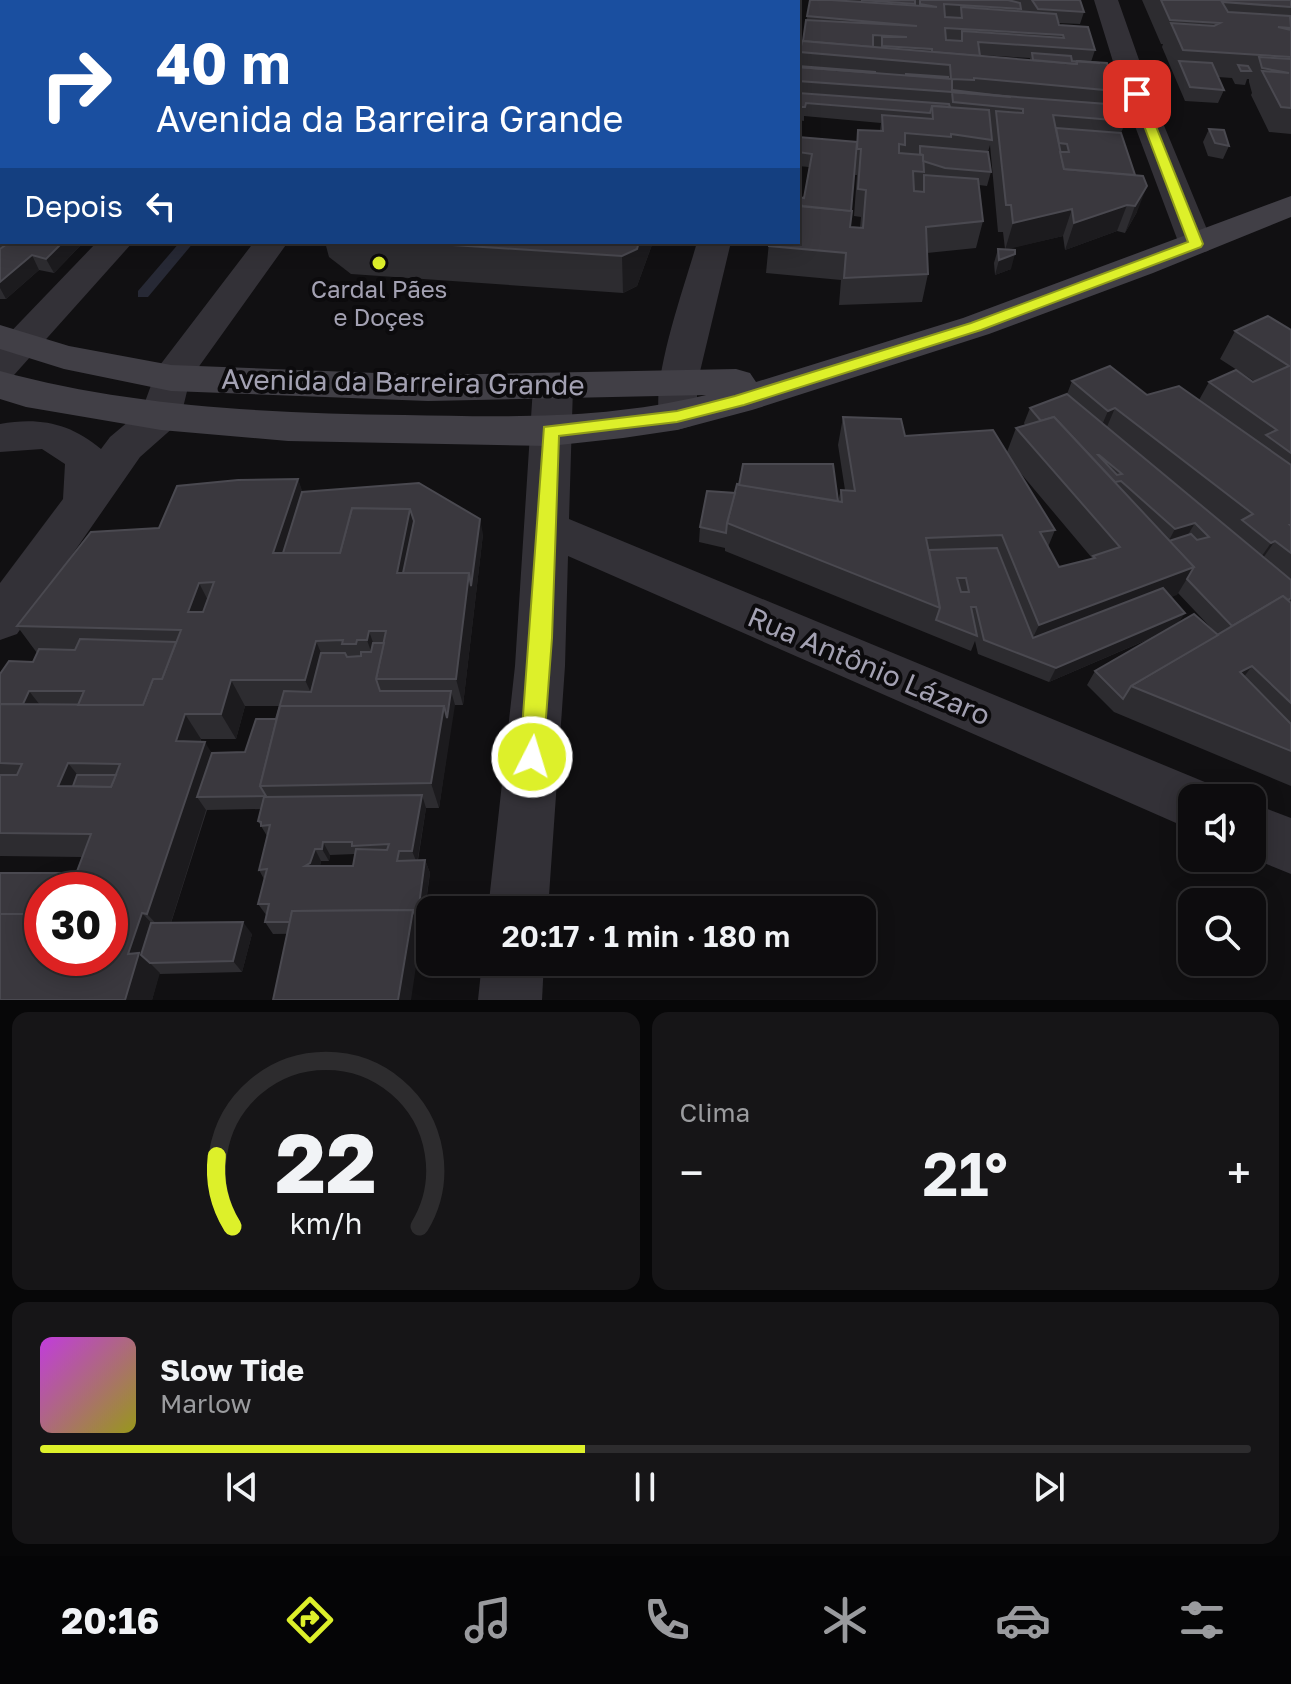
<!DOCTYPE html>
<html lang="pt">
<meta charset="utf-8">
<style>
:root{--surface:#0d0c0e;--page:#161517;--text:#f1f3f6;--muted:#9a9b9e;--line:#2d2c2e;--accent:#ddf02a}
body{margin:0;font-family:"Golos Text",sans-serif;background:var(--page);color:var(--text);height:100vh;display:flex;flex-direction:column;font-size:30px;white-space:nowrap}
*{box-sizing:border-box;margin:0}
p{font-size:26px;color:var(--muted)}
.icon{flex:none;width:44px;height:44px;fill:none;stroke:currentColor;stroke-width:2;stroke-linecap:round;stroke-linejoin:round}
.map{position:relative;height:1000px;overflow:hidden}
.drawer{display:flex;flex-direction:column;gap:12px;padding:12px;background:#070708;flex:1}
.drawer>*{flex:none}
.top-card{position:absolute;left:0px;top:0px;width:800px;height:244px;box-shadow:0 4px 20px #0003,0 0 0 2px var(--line);background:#1a4fa0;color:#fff;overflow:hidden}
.tools{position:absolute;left:1178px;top:784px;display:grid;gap:16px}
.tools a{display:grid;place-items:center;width:88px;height:88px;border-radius:16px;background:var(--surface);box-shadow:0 4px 20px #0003,0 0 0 2px var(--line);font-size:40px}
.speed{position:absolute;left:24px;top:872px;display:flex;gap:16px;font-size:40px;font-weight:700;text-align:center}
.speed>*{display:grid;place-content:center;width:104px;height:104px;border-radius:50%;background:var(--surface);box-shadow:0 4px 20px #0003,0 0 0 2px var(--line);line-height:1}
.speed .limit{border:12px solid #d22;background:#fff;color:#111}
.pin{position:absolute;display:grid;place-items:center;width:68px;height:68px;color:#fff;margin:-34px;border-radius:16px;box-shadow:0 4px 12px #0006}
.me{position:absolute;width:88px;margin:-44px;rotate:5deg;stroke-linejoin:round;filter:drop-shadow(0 0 6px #0008)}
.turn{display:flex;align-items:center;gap:28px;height:168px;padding:0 24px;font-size:36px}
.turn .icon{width:104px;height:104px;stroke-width:2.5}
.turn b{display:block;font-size:56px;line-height:68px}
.then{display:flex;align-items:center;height:76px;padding:0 24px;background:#0003;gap:16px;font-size:30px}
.big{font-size:60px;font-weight:600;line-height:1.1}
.drawer .card{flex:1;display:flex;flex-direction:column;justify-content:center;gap:12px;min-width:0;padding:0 28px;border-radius:16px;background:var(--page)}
.drawer .dial{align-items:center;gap:0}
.dial svg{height:208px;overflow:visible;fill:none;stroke:var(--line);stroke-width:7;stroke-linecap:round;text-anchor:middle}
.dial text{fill:var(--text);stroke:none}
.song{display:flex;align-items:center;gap:24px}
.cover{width:96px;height:96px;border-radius:12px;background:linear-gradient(135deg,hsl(290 70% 55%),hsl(60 70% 35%))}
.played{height:8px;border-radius:4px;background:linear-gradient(90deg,var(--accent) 45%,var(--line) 45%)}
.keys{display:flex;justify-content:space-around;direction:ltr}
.heat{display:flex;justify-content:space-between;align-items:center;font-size:44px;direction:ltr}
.drawer .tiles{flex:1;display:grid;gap:12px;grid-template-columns:1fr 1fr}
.card:last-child{grid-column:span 2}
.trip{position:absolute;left:416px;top:896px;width:460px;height:80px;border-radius:16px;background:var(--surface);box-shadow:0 4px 20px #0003,0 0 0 2px var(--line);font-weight:600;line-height:80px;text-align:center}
.tab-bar{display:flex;height:128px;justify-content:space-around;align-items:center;background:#050506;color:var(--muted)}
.tab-bar .icon{width:56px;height:56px}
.tab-bar .active{color:var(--accent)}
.tab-bar b{font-size:36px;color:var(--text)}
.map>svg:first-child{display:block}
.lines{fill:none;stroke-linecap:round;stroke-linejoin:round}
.stream{fill:#272935;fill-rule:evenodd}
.street{fill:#333137;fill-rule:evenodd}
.secondary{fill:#413f46;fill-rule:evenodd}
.wall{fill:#2d2c30;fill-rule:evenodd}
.shaded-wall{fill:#1c1b1e}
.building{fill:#3a383e;stroke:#4a4950;stroke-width:2;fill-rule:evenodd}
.route{fill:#ddf02a;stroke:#909c1b;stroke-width:2}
.poi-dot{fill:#ddf02a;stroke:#0c0b0d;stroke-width:3}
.labels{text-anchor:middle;stroke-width:8;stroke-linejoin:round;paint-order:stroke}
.far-poi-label{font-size:24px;fill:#a3a1b2;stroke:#0c0b0d}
.street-label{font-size:28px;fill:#a3a1b2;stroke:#0c0b0d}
</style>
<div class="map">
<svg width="1291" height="1000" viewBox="0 0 1291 1000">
<rect width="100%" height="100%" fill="#111012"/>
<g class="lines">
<g class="stream">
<path d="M387,0H398L386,2Z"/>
<path d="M180,242H194L148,297H138V291Z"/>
</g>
<g class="street">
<path d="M21,0H47L20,2Z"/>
<path d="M330,0H355L329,2Z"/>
<path d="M438,0H462L437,2Z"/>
<rect x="761" y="0" width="24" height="2"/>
<path d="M1094,0H1118L1151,94L1213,244L1208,251L1196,254L1184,251L1179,244L1123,94Z"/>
<path d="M97,242H133L14,375L0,378V343Z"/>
<path d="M254,242H288L190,379L181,416L175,426L140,457L17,634L0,640V583L63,499L65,464L42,449L0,452V424C39,417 70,423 101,449L110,437L142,410L157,369Z"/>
<path d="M697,242H731L697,384V416L691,426L677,430L663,426C644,395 687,280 697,242Z"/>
<path d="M553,374L567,378L573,387L569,519L1212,785L1217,798H1192V830L568,556L565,666L548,910H488L515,666L533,387L539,378Z"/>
<path d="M1252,803L1291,818V874L1252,858Z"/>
<path d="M482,962H544L542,1000H478Z"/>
</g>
<path class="secondary" d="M1291,196V217L1153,273L989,334L752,410L677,430L623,438L550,446L288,441L161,430L26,407L0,399V371C131,407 268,413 404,415C508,417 603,420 706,395L428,401L171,391L64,369L0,349V325L69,346L171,365L428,375L736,369L750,373L756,382L963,318Z"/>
</g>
<g class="wall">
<path d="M58,0H323L321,2H59Z"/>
<rect x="462" y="0" width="275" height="2"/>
<path d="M810,0H1080L1084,12L1080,24L1058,23L1059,25L1095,50L1091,62L1116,91L1111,104L1126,121L1121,133L1137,212L1125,233L1117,231L1065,250L1063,236L1006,249L1011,269L995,275L994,263L998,249H1005L1003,232H998L990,145L988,152L991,172L987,186L979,185L983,221L976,248L927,253L928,274L922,302L839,305L841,280L766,273L769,242H798V197L804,198L809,167L798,166V137L857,142L858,130L880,131L881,123L804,116V121L798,120V66ZM979,55L1030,58V60ZM854,175H857L854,216L861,217L860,228L850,227Z"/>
<path d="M1142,0H1291V134L1269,132L1251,95L1252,93L1249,82V79H1247L1245,85L1235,84L1232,78L1218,77L1224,90L1218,103L1185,101L1162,47L1163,44H1161Z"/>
<path d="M2,51V108H0V52Z"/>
<path d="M0,116H2V242L81,245L54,273L39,270L6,299H0Z"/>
<path d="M1209,129L1229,146L1223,159L1208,156L1203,142Z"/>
<path d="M325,242H653L637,286L623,293L351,274L329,257Z"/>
<path d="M1291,330V786L1114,712L1087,685L1095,671L1156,636L1049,682L978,654L975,641L971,651L725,551V548L699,542L700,527L838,501L841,490H845L838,445L843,417L905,436L1007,452L1016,428L1025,425L1024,423L1030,408L1067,394L1072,381L1147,395L1199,400L1209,382L1254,381L1220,359L1235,331ZM1018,470L1092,558L1091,559L1059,567L1048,547L1055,530ZM1178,593L1212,629L1179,622L1171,597Z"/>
<path d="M298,479L302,492L483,534L463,705H454L439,808H426L418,860H425L430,873L422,932L273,934L265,922L267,916L258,904L264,879L259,870L267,836L258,821L261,809L207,810L171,923L252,934L242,972L159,974L152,1000L76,873L82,857L0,856V674L33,662L37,653L17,626L159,528ZM245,706H280L276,719L245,752L212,753L201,742V739H236ZM355,854L353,866H320L321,861H329L330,855Z"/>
</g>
<g class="shaded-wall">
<path d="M0,0H13L10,2H2V7L0,8Z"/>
<path d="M127,0H139V2H124Z"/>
<path d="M307,0H323L321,2H306Z"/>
<path d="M1147,186L1137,212L1125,233L1135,206Z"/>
<path d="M2,187V231L0,232V188Z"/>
<path d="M1127,205L1117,231L1065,250L1074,223Z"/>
<path d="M1072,209L1063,236L1005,250L1013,223Z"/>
<path d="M63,242H80L81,245L54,273L46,259Z"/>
<path d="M639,242H653L637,286L623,293L622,256Z"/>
<path d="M1015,254L1011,269L995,275L999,260Z"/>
<path d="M32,255L39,270L6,299L0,288V282Z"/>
<path d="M1115,408L1103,436L1096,439L1108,411Z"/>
<path d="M298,479L308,507L289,566L273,553Z"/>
<path d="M410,509L417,536L408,586L397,573Z"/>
<path d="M480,519L483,534L463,705L456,679L469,573Z"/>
<path d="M1195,523L1186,538L1167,544L1175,529Z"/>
<path d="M1275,541L1256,568L1252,570L1271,543Z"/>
<path d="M1194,567L1177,595L1026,652L1039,625Z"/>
<path d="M199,583L213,610L202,639L188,612Z"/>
<path d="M1185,613L1176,627L1049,682L1056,668Z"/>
<path d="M369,631L378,657L376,666L367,640Z"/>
<path d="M316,641L327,667L317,706L305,680Z"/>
<path d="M1252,666L1232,693L1240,672Z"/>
<path d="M231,680L245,706L236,739L221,714Z"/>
<path d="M29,691L40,705L17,716Z"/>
<path d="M451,691L455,705L439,808L431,783L444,706Z"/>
<path d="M185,714L201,739L192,766L176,741Z"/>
<path d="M205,742L220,767L197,797L206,810L167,935L147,914Z"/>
<path d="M68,763L88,788L58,786Z"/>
<path d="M422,795L426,808L417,863L412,851Z"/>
<path d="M323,842L330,855L329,861L322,849Z"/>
<path d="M315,849L321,861L317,875L305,866Z"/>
<path d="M425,860L430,873L411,1000H398L413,910Z"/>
<path d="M142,913L162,934L150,963L160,973L152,1000H125L128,954Z"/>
<path d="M243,922L252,934L242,972L233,961Z"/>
</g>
<g class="building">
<path d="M63,0H127L124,2H60Z"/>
<path d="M147,0H191L186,2H144Z"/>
<path d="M205,0H307L306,2L285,1L284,2H203Z"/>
<path d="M523,0H597L596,2H553Z"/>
<path d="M605,0H713L712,2H604Z"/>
<path d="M810,0H831L937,7L920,4V0H1008L1020,3L1021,9L944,4L945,17L962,18L961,7L1056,14L1059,25L1088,27L1095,50L978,42L980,56L932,52V49L882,46V37H907L873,35V47L803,41L806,20L917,26L807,16ZM945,28L1063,35L1064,38L962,31V41L946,40Z"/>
<path d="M861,0H915V4Z"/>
<path d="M1032,0H1080L1084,12L1038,9Z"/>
<path d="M1161,0H1291V7L1222,2L1228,12L1290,16L1291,28L1278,27L1291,30V57L1183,50L1171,23L1214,26L1220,23L1170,20Z"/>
<path d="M802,41L1077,64V61L1107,63L1116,91L974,78V80L952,79V92L1120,105L1126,121L1053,115L1064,169L1143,176L1147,186L1135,206L1127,205L1074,223L1072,209L1013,223L1011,205H1006L996,111L1023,113V109L953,102L952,92L798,81V67L951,79L950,65L800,52Z"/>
<path d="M2,51V80H0V52Z"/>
<path d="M1032,53L1071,56L1072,61L1100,63L1077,61L1076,64L1033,60Z"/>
<path d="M1259,57L1291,59V108L1281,107L1262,71L1289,73L1262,68Z"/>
<path d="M1179,61L1212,63L1224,90L1190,87Z"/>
<path d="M1238,65L1248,66L1251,71H1241Z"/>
<path d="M798,66L875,72V73L798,67Z"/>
<path d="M906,74L948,77V78L906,75Z"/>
<path d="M0,80L2,81V95H0Z"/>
<path d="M952,90L1011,97L952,92Z"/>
<path d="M798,93L949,104L950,107L932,106L930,113L806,103L805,107H798Z"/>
<path d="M932,106L989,110L992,140L951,134V137L905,133V145L899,144V153L923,155L924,172L913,171L914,191L924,192V175L978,179L983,221L926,227L928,274L844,278L846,253L769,246V242H798V206L852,211L850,227L863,228L866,190L858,189L861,149H857L858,130L883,131L882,115L933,119Z"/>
<path d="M2,120V134H0V122Z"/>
<path d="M1056,128L1121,133L1135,175L1064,169L1060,152H1069L1067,144L1059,143Z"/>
<path d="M1209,129L1224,130L1229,146L1215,143Z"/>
<path d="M798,137L857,142L851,211L803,206L798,204V197L804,198L812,154L798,152Z"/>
<path d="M0,146L2,147V162L0,161Z"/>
<path d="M920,146L988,152L991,172L945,168L923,161V155L920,154Z"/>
<path d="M2,172V196L0,198V173Z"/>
<path d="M2,213V242L0,241V214Z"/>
<path d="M2,242H63L46,259L32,255L0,282V249L7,244Z"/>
<path d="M406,242H639L637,249L622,256Z"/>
<path d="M998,249L1015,250V254L999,260Z"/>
<path d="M1268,316L1291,330V453L1266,435L1277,430L1209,382L1236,370L1253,382L1289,366L1235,331Z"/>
<path d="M1110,366L1147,395L1179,386L1291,465V525H1290L1291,526V553L1275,541L1271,543L1242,520L1253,514L1115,408L1108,411L1072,381Z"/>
<path d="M1067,394L1291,580V598L1288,600L1283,596L1232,626L1187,579L1194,567L1169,541L1191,534L1197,540L1209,537L1195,523L1175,529L1121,481L1115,482L1054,417L1041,421L1030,408ZM1098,455H1099L1122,474L1117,475Z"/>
<path d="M843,417L901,419L905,436L993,430L1055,530L1040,532L1059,567L1095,558L1093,556L1120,547L1016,428L1054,417L1194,567L1039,625L1002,535L926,538L940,608L727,523L737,484L842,502L841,490L855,491Z"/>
<path d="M743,464H833L838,501L739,485Z"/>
<path d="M298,479L273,553H340L352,508L410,509L397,573H469L456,679H376L386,631H369L367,640H357L356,644H342L343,640L316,641L305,680H231L221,714H185L176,741L205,742L147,914L142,913L128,954L139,953L125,1000H0V914H42V958H110V890H70L91,834L0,833V775H17L22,764L0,763V704L143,705L153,679H162L181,630L17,626L91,532L159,528L177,486L238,480ZM214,582L203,612H188L199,583ZM68,763L120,764L111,787L58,786Z"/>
<path d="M419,483L480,519L471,586L469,573H403L414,521L410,509L352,508L340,553H283L302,492Z"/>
<path d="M707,491L735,493L727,523L726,533L700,527Z"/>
<path d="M997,548L1033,638L1163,588L1185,613L1056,668L984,640L976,607H971L977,636L936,620L940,608L929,550ZM957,578H966L969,592H961Z"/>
<path d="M1283,596L1291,603V703L1252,666L1240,672L1291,724V751L1131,686Z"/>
<path d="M1194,614L1218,635L1131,686L1123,699L1095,671Z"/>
<path d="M80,639L176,642L162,679H153L143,705H78L84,691H29L23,704H0V674L9,661L33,662L39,649L75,650Z"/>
<path d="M373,643H384L376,679L380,691H451L447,718L444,706H280L260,786L266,796L197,797L212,753L245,752L256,719H276L284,691L311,692L321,653H345L347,657L361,656V652H371Z"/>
<path d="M280,706H444L431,783L260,786Z"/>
<path d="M77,775H116L111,787L73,786Z"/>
<path d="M422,795L412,851H399L397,861L425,860L417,920L413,910L292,911L290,922H265L269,904H258L267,869L259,870L270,825L261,826V822L258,821L264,797ZM323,842H352V846L389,844L387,850L356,849L353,866H305L310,863L315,849H322Z"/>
<path d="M0,873H76L70,890H42V914H0Z"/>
<path d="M413,910L398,1000H273L292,911Z"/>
<path d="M243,922L233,961L150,963L141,955L151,923Z"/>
</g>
<path class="route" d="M1137,91L1143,94L1203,244L1201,247L981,330L744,405L677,422L559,436L552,638L543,757L540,765L532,768L524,765L520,757L544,427L677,411L735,396L971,323L1188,242L1132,94Z"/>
<circle class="poi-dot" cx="379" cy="263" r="8"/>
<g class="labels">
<g class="far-poi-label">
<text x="379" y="298">Cardal Pães<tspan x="379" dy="28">e Doçes</tspan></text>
</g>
<g class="street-label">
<text transform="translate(403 382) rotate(1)" y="10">Avenida da Barreira Grande</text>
<text transform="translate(869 666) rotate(23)" y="10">Rua Antônio Lázaro</text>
</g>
</g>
</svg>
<div class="tools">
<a><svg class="icon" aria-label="sound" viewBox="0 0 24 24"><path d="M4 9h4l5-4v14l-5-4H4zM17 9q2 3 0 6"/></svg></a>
<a><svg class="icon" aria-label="search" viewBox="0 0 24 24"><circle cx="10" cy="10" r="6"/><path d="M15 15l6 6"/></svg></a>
</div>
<div class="speed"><div class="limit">30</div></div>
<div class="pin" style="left:1137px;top:94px;background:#d93025"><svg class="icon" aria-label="arrive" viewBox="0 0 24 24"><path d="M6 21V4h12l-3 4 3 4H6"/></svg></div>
<svg class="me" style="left:532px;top:757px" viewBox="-20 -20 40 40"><circle r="17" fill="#ddf02a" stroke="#fff" stroke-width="3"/><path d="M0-11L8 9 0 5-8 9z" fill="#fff"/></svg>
<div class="trip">20:17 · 1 min · 180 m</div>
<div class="top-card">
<div class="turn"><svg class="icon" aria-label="right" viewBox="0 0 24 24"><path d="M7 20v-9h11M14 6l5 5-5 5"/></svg><div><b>40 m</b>Avenida da Barreira Grande</div></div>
<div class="then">Depois<svg class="icon" aria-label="left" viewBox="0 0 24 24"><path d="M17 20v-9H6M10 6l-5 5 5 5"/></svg></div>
</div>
</div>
<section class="drawer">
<div class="tiles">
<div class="card dial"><svg viewBox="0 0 100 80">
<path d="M14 69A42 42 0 1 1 86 69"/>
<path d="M14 69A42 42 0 0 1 8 42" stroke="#ddf02a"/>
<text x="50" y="56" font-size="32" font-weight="700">22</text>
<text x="50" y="72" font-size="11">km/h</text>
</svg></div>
<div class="card"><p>Clima</p>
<div class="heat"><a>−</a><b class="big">21°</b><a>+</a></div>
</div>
<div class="card">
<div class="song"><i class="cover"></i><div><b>Slow Tide</b><p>Marlow</p></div></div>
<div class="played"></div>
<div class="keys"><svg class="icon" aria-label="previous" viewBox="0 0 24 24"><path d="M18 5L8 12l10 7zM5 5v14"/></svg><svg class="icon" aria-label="pause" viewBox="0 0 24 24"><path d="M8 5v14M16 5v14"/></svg><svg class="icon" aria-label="next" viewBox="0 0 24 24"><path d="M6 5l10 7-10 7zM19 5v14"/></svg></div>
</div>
</div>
</section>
<nav class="tab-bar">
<b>20:16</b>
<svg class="icon active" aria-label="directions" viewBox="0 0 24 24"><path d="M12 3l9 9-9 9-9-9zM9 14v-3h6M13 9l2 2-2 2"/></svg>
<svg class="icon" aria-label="music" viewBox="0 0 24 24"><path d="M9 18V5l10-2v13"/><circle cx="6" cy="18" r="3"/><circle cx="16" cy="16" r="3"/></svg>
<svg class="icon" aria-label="phone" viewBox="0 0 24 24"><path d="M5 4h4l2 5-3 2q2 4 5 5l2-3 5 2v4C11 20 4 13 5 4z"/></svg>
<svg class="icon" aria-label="climate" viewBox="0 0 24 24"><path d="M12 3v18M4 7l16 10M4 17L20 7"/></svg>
<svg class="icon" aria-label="car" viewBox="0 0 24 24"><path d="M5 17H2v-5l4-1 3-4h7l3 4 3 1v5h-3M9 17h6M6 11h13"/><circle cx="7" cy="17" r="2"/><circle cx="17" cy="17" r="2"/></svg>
<svg class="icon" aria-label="filters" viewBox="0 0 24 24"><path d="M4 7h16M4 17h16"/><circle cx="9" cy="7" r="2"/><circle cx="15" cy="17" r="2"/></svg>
</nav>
